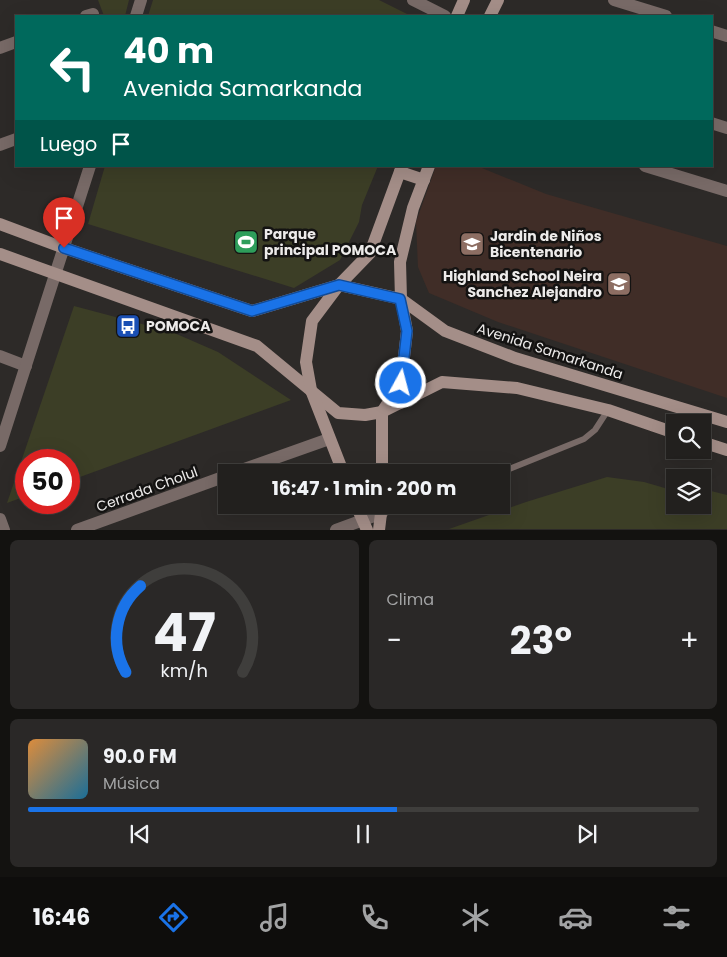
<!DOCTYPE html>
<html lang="es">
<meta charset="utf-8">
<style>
:root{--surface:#22201e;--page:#2a2827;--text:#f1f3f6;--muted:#a2a3a4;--line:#3f3e3c;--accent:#1a73e8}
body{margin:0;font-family:Poppins,sans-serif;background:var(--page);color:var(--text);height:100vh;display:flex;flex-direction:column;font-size:19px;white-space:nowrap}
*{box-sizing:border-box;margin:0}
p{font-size:16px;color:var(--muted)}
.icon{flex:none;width:28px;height:28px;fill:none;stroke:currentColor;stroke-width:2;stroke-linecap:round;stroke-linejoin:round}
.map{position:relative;height:530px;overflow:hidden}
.details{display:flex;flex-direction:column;gap:10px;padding:10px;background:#131210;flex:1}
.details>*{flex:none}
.banner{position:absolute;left:15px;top:15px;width:698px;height:152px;border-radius:0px;box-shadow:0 5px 20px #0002,0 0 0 1px var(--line);background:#00695c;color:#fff;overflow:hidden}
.controls{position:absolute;left:666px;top:414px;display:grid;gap:10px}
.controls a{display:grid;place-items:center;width:45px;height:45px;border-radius:0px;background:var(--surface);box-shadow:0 5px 20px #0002,0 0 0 1px var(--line);font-size:25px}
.speed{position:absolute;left:15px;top:449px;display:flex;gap:10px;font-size:25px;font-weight:700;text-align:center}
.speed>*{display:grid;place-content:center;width:65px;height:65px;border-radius:50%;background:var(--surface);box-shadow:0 5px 20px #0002,0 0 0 1px var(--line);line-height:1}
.speed .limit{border:8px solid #d22;background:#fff;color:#111}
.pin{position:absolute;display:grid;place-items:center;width:42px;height:42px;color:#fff;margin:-51px -21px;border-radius:50% 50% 50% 0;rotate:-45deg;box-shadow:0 0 5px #0007}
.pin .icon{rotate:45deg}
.me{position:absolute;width:55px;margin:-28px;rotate:7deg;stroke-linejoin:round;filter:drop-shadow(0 0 4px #0008)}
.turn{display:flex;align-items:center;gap:18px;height:105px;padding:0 25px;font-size:22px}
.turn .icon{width:65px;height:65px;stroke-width:2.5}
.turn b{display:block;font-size:35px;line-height:42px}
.then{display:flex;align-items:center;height:48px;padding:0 25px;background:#0003;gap:10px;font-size:19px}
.big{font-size:38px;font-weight:700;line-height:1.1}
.details .widget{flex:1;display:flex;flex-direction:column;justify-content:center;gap:8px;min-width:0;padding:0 18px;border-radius:8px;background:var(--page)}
.details .dial{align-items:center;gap:0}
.dial svg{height:130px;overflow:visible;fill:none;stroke:var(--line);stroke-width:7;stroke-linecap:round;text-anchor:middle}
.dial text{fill:var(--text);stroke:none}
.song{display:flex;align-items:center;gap:15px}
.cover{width:60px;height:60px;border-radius:8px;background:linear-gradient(135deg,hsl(30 70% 55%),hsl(200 70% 35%))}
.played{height:5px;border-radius:2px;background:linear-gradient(90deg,var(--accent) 55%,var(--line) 55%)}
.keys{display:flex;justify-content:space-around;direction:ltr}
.heat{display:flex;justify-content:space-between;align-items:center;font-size:28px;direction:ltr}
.details .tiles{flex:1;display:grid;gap:10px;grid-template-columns:1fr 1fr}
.widget:last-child{grid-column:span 2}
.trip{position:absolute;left:218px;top:464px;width:292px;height:50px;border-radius:0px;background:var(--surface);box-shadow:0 5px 20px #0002,0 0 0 1px var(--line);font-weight:700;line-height:50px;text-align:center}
.tabs{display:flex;height:80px;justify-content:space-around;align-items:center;background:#0e0d0c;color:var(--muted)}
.tabs .icon{width:35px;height:35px}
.tabs .selected{color:var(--accent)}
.tabs b{font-size:22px;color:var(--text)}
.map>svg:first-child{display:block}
.education{fill:#402d27}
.green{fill:#3c3e26}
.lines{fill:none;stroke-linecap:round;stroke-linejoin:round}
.lane{stroke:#786a67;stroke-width:6}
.street{stroke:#786a67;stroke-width:12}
.secondary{stroke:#a48e88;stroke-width:12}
.route-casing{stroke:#114b97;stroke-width:12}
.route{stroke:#1a73e8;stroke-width:9}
.labels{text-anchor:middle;stroke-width:5;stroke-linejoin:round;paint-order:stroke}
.poi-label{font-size:14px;font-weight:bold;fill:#edebea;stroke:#141312;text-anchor:start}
.street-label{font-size:14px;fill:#edebea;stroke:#141312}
</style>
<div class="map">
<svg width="727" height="530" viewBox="0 0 727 530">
<rect width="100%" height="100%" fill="#2d2a28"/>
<path class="education" d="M436,166H477L546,194L727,246V398L498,322L429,293L418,267L416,222Z"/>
<g class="green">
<path d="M98,0H129L125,16H104Z"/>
<path d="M153,0H379L411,16H148Z"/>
<path d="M105,166H378L362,205L359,222L340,260L294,288L88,224Z"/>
<path d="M74,306L172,332L218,352L291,400L69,481V460H26V496L7,503Z"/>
<path d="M607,477L644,482L675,491V505H702L703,489L727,495V529H449L526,502Z"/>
</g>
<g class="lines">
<path class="lane" d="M502,472L584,439L595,430L608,410"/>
<g class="street">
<path d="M413,0L445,16"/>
<path d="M614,0L666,16"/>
<path d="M86,16L93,14V16"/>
<path d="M136,16L141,0"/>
<path d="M711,31L727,36"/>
<path d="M0,48L16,42"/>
<path d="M711,123L727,128"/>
<path d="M0,145L16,139"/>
<path d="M645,166L727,191"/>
<path d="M0,356L26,366"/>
<path d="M0,446L90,166"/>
<path d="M236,472L329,439"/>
<path d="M0,519L4,530"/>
<path d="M77,530L226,476"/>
<path d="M336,530L382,513"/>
</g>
<g class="secondary">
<path d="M457,16L464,0"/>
<path d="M490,16L498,0"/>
<path d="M400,172L424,180"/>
<path d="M0,224L64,248L252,311L339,285L401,299L445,331L515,358L727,422"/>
<path d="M0,254L257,346L338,413L365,415L382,412L442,382L517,388L608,410L675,433"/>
<path d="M702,442L727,450"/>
<path d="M343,472L311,390L306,362L312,321L339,285L370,253L402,166"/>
<path d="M382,472V412L401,383L407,331L401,299L400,262L413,208L429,166"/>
<path d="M356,505L367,530"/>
<path d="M379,530L382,505"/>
</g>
</g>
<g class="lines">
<defs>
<path id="route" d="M64,248L252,311L339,285L400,299L407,331L401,383"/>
</defs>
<use href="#route" class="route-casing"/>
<use href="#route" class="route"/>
</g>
<defs>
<symbol id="stadium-square" viewBox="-11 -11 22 22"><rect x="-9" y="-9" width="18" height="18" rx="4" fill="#2e9e5b" stroke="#141312"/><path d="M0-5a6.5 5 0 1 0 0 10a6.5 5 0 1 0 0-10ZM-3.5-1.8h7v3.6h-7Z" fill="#fff"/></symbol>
<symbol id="school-square" viewBox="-11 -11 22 22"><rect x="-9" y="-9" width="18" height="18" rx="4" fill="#8d6e63" stroke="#141312"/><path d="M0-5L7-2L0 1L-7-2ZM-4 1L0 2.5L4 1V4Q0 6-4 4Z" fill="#fff"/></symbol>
<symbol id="bus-square" viewBox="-11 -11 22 22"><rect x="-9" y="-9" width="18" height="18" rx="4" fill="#1a4fb4" stroke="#141312"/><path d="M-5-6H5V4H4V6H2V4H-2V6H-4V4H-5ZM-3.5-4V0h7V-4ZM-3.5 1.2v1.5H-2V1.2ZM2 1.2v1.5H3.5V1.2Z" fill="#fff"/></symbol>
</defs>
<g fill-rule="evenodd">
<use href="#stadium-square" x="232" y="228" width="28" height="28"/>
<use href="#school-square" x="458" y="230" width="28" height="28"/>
<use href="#school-square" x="605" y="270" width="28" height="28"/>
<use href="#bus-square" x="114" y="312" width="28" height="28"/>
</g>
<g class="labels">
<g class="poi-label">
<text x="264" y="239">Parque<tspan x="264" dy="16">principal POMOCA</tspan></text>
<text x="490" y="241">Jardin de Niños<tspan x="490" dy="16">Bicentenario</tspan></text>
<text x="602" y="281" text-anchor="end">Highland School Neira<tspan x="602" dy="16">Sanchez Alejandro</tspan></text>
<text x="146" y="331">POMOCA</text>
</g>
<g class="street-label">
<text transform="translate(550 351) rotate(18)" y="5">Avenida Samarkanda</text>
<text transform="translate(147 489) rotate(-20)" y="5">Cerrada Cholul</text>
</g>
</g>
</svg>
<div class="controls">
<a><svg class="icon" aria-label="search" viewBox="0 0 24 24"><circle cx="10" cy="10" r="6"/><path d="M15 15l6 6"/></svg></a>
<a><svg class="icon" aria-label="layers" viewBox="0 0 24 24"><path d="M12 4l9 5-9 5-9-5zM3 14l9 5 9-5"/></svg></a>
</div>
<div class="speed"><div class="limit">50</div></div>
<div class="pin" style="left:64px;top:248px;background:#d93025"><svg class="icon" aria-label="arrive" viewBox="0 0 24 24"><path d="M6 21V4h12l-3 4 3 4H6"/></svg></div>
<svg class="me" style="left:401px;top:383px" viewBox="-20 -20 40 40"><circle r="17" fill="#1a73e8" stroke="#fff" stroke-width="3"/><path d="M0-11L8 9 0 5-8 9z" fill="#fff"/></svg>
<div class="trip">16:47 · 1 min · 200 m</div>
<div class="banner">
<div class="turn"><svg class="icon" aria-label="left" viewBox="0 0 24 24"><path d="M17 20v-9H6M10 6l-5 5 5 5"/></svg><div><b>40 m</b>Avenida Samarkanda</div></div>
<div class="then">Luego<svg class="icon" aria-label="arrive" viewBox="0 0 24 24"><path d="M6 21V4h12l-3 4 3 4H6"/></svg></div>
</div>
</div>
<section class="details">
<div class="tiles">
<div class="widget dial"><svg viewBox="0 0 100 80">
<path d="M14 69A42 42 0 1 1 86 69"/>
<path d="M14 69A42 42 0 0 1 23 16" stroke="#1a73e8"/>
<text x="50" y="56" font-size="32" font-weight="700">47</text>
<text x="50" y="72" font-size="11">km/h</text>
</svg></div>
<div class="widget"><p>Clima</p>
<div class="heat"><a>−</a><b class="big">23°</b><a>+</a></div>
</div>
<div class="widget">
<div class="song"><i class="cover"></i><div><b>90.0 FM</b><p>Música</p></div></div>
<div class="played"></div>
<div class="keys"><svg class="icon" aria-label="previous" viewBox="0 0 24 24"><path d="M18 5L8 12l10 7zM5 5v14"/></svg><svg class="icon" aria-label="pause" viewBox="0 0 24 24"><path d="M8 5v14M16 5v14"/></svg><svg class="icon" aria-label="next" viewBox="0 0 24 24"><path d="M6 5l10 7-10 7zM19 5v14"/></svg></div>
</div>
</div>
</section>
<nav class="tabs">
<b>16:46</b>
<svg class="icon selected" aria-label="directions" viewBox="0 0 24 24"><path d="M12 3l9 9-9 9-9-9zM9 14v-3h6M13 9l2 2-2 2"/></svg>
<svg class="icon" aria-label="music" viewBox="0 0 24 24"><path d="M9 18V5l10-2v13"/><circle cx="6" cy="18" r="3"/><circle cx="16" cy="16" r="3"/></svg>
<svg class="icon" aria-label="phone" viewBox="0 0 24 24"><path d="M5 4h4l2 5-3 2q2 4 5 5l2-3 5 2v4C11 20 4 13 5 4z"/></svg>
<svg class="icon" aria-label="climate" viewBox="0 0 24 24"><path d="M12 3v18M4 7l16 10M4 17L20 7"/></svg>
<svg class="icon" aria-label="car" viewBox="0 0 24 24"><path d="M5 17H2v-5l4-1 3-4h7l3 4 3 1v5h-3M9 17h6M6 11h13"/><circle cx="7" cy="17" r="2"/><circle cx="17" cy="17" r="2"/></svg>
<svg class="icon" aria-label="filters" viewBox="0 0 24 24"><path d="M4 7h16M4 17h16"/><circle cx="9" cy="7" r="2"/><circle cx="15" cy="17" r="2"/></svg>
</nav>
